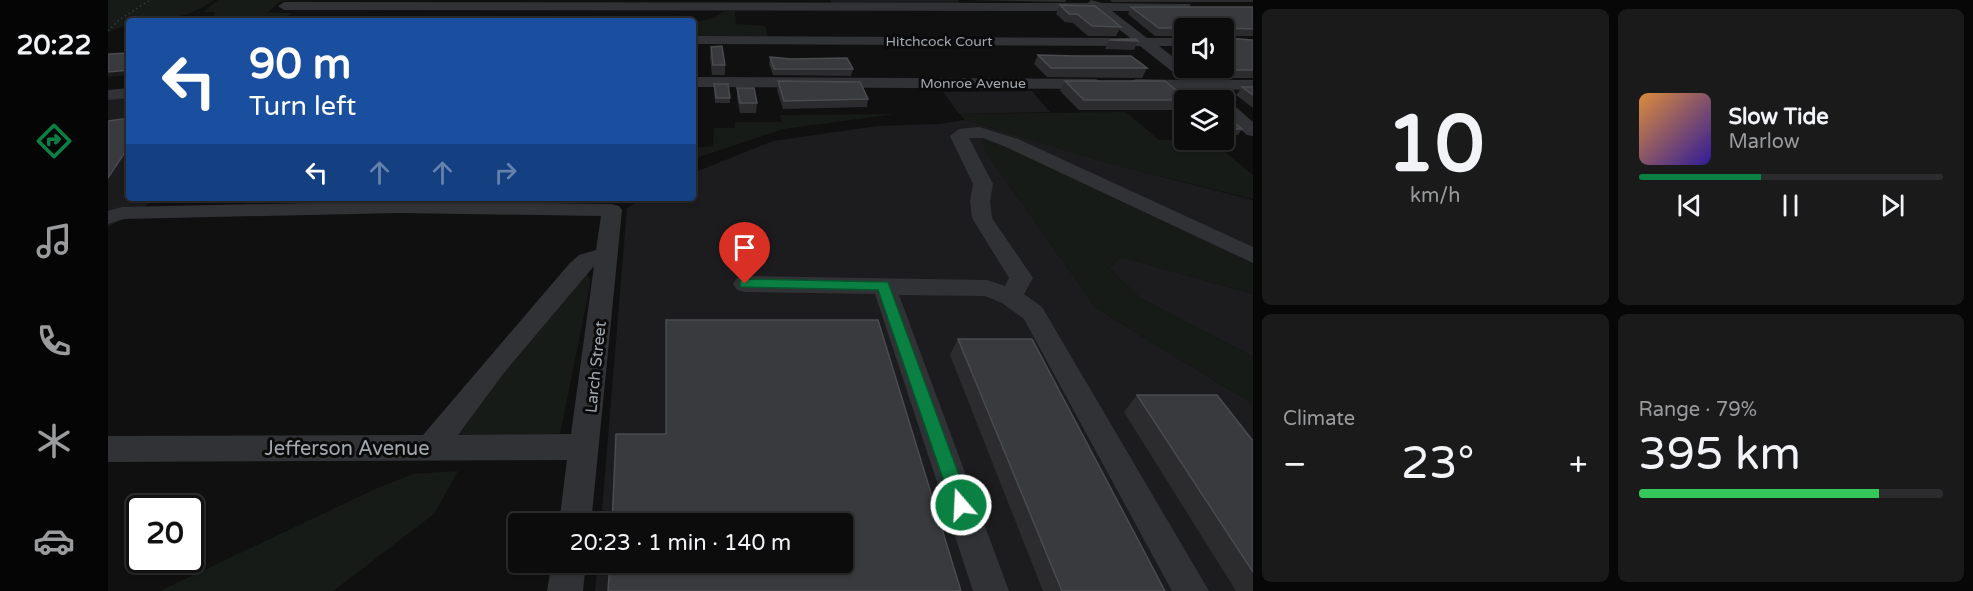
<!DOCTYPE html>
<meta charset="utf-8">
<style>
:root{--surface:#0c0c0d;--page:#1a1a1b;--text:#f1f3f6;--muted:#9a9b9d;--line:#2c2c2e;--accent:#0b8043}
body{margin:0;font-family:"Varela Round",sans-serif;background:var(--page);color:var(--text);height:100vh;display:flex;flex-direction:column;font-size:22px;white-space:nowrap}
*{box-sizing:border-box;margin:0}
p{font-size:20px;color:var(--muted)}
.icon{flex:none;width:33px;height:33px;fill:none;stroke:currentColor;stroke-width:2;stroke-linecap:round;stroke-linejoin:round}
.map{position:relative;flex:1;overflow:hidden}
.drawer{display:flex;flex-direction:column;gap:9px;padding:9px;background:#070707;width:720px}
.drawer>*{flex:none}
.guide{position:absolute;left:18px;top:18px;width:570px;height:183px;border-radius:6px;box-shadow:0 2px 4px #0004,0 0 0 2px var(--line);background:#1a4fa0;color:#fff;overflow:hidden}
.tools{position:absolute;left:1066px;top:18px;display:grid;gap:12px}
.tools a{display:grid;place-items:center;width:60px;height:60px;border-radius:6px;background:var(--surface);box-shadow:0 2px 4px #0004,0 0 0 2px var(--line);font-size:30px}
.speed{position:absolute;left:18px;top:495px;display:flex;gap:12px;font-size:30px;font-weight:700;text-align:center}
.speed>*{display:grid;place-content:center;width:78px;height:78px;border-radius:50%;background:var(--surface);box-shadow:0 2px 4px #0004,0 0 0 2px var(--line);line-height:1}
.speed .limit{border:3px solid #111;border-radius:9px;background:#fff;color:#111}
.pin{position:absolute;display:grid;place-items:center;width:51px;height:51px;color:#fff;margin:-62px -26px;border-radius:50% 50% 50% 0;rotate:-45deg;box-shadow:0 0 6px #0007}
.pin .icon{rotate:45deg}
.me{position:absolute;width:66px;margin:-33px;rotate:341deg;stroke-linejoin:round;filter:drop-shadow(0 0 4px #0008)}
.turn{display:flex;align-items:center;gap:21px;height:126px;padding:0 24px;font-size:27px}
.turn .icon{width:78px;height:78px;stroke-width:2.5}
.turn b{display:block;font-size:42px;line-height:51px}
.lanes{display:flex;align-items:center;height:57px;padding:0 24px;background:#0003;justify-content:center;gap:30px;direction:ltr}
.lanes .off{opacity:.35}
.big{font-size:45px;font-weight:600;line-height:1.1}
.drawer .tile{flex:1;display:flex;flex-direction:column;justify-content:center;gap:9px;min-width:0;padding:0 21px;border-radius:9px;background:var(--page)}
.drawer .dial{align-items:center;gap:0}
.dial b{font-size:78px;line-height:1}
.song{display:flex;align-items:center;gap:18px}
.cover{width:72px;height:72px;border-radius:9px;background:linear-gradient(135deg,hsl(30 70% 55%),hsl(250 70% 35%))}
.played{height:6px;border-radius:3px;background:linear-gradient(90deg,var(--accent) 40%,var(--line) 40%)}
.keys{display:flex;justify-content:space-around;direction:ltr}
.heat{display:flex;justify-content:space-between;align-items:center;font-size:33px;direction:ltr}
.charge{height:9px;border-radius:4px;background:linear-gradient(90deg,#34c759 79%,var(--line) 0)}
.drawer .tiles{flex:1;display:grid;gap:9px;grid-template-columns:repeat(2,1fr)}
.trip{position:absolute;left:400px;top:513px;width:345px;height:60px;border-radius:6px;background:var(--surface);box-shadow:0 2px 4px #0004,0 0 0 2px var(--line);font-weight:600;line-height:60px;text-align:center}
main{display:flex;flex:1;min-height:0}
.tab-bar{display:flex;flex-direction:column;width:108px;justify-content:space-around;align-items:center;background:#050505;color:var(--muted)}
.tab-bar .icon{width:42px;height:42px}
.tab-bar .current{color:var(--accent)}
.tab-bar b{font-size:27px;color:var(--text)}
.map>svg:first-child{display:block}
.built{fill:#1c1c1e}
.green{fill:#171b17}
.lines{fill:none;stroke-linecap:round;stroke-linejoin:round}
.path{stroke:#37393c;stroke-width:1.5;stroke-dasharray:1.5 3;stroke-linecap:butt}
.minor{fill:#313236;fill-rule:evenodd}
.wall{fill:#2c2c2f}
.shaded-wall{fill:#1b1b1d}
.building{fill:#393a3d;stroke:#494b4f;stroke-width:1.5}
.route{fill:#0b8043;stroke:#07532c;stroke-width:1.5}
.labels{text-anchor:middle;stroke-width:6;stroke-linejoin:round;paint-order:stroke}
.far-street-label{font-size:14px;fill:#a2a8b0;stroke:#0b0b0c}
.street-label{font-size:16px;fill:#a2a8b0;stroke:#0b0b0c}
.near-street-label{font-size:20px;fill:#a2a8b0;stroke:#0b0b0c}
</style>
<main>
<nav class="tab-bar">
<b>20:22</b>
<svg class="icon current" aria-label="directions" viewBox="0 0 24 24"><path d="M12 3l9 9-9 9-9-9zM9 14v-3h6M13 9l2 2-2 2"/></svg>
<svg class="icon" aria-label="music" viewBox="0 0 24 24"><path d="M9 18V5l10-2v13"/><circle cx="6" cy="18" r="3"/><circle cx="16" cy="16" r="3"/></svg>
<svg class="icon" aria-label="phone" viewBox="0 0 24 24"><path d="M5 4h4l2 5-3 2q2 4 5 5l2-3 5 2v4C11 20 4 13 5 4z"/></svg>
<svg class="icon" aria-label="climate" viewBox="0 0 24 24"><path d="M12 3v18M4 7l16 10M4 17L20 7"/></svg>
<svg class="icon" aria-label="car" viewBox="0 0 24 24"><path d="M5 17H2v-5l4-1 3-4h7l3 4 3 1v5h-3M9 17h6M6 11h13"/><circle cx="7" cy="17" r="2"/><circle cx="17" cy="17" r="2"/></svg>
</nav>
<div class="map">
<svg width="1145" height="591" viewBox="0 0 1145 591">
<rect width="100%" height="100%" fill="#101011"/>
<g class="built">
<path d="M722,0H850L852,3H724Z"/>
<path d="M21,88V198H51L0,227V90Z"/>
<path d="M924,91L942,112L851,114L835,92Z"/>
<path d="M857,120L1003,164L1145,200V259L877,151L988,308L1145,404V591H487L490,563L735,562V524L493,523L519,208L536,198H585V173L665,141L769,126L831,124Z"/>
<path d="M1013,257L1145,294V357L1032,298L1001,268Z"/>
</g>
<g class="green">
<path d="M0,0H106C80,19 53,21 21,21V24L0,32Z"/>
<path d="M110,0H190L173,1L159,13H183L176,21H103L107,12H95Z"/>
<path d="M617,11H627L628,24L658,26L660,40L585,39V23L606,18Z"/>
<path d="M1018,112L1051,140H1103L1145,175V199L1002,164L857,120L852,114Z"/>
<path d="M787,114L675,129L585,159V148L605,146L606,128H627V122H674L672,115Z"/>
<path d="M876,138H881L1145,259V294L1013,257L1001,268L1032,298L1145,357V404L988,308L877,151L874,140Z"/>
<path d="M477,272L483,280L452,434L338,436Z"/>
<path d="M350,471L326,514L225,591H52L265,490L305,474Z"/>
</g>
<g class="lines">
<path class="path" d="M0,31L11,20L42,0"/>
<g class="minor">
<path d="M983,0L994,3L1082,4V10L1077,11H1004L1039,38H1077V46H1051L1095,80H1145V90L1100,89L1094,92L1022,87L1020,84L1022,81L1028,79L1075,80L1032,46L585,44V36L1022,38L988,11L176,10L170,6L176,2L980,3Z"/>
<path d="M585,77L988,79L996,84L988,89L585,87Z"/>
<path d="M21,88V98L0,100V90Z"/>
<path d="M1116,101L1122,102L1145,122V136L1139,135L1116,115Z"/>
<path d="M871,127L910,139L1145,247V263L898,147L875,138H861L885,184L882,201L884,218L925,278L916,294L934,307L1101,591H1064L916,319L894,303L877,296L791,295L901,591H865L767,294L637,292L629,290L625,284L629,278L637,276L879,280L897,286L901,278L864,218L862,201L865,184L842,136L851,129Z"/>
<path d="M291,201L504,204L511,206L514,210L483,524H451L459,460L0,462V436L315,435L461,264L471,255L488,250L493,216L291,213L16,219L0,224V211L14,207ZM486,266L463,434L350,435L395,374Z"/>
<path d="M444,562H478L475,591H439Z"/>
</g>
</g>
<g class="wall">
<path d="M860,0H958L957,2Z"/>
<path d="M1002,0H1145V2H1004Z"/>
<path d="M952,5L1013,27L1008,36H980L965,23L957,22L948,14Z"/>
<path d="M1023,7H1145V36H1119L1118,38L1145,40V78H1124L1110,68H1116V28H1077V36H1047L1020,14Z"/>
<path d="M1001,40L1030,41L1026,50L997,49Z"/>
<path d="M1077,40V56L1064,48L1068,41Z"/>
<path d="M603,47L617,65V75H604L602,57Z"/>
<path d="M930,55L1039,68L1034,78L939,77L926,64Z"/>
<path d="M662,57L745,69L743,76L665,75L661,64Z"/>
<path d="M670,81L760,99L759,107L675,109L669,90Z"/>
<path d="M957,81L1080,100H1077V105L1074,110H971L952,91Z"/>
<path d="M606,84L622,98V103H607Z"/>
<path d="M1134,87H1145V108L1128,95Z"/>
<path d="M629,88L649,103L648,113H632L629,98Z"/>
<path d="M1116,114L1134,129L1130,135L1116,134Z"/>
<path d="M850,339L1057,591H935L842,355Z"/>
<path d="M1029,395L1145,441V591H1128L1016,412Z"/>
</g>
<g class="shaded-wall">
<path d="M21,70V75L0,77V72Z"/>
<path d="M21,146V188L12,204L0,205V178Z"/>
</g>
<g class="building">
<path d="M952,5L987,6L1013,27L984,26L969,14H961Z"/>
<path d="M1023,7H1145V29L1120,28L1118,38L1145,40V70H1129L1116,60V28H1051Z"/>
<path d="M1028,39L1030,41L1001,40Z"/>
<path d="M1077,40V46L1068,41Z"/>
<path d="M614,46L617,65H605L603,47Z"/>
<path d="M21,53V70L0,72V55L1,54Z"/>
<path d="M930,55L968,56H1023L1039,68H943Z"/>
<path d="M662,57L683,59L739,58L745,69H666Z"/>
<path d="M670,81L752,82L760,99L676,101Z"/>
<path d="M957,81H1057L1080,100H976Z"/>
<path d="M606,84H620L622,98H608Z"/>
<path d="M1134,87H1145V95Z"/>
<path d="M629,88H646L649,103H632Z"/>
<path d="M1116,114L1134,129H1116Z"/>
<path d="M21,118V146L0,178V121Z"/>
<path d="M558,320H770L853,591H500L502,562H735V524H504L508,434H558Z"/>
<path d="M850,339H924L1057,591H954Z"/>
<path d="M1029,395H1109L1145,441V572Z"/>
</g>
<path class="route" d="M637,279L780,282L862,505L859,511L853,514L846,511L844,505L770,290L632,287V280Z"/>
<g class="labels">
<g class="far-street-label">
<text x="831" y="46">Hitchcock Court</text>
<text x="865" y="88">Monroe Avenue</text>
</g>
<g class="street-label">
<text transform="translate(487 367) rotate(-84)" y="6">Larch Street</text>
</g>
<g class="near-street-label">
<text x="239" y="455">Jefferson Avenue</text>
</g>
</g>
</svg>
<div class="tools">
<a><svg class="icon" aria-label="sound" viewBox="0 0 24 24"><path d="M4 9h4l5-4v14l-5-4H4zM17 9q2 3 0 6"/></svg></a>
<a><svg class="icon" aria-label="layers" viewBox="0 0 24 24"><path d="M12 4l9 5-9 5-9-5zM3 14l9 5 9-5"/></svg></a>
</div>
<div class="speed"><div class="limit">20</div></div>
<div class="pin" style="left:637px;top:284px;background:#d93025"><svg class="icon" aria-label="arrive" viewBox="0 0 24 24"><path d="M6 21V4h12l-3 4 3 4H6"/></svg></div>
<svg class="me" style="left:853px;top:505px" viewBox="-20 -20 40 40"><circle r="17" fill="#0b8043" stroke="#fff" stroke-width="3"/><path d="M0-11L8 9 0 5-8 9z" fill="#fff"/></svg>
<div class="trip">20:23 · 1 min · 140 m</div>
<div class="guide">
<div class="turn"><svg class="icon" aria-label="left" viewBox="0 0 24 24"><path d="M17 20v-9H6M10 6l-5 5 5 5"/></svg><div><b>90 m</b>Turn left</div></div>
<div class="lanes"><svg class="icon" aria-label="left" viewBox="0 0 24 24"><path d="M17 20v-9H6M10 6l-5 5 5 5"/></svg><svg class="icon off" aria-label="ahead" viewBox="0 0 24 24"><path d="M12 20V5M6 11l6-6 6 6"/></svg><svg class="icon off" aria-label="ahead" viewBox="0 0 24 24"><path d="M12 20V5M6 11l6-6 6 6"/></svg><svg class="icon off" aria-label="right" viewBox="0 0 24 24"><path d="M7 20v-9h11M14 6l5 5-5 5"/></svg></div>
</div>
</div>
<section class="drawer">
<div class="tiles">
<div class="tile dial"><b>10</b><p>km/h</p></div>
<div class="tile">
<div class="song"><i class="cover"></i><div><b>Slow Tide</b><p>Marlow</p></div></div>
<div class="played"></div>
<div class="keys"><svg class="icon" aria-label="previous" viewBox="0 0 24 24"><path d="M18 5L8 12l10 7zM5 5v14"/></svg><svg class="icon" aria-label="pause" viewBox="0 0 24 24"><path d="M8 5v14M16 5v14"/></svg><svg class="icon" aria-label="next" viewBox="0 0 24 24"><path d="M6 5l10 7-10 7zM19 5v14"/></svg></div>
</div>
<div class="tile"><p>Climate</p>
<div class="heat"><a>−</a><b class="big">23°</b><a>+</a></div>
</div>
<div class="tile"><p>Range · 79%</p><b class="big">395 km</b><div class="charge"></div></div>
</div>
</section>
</main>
